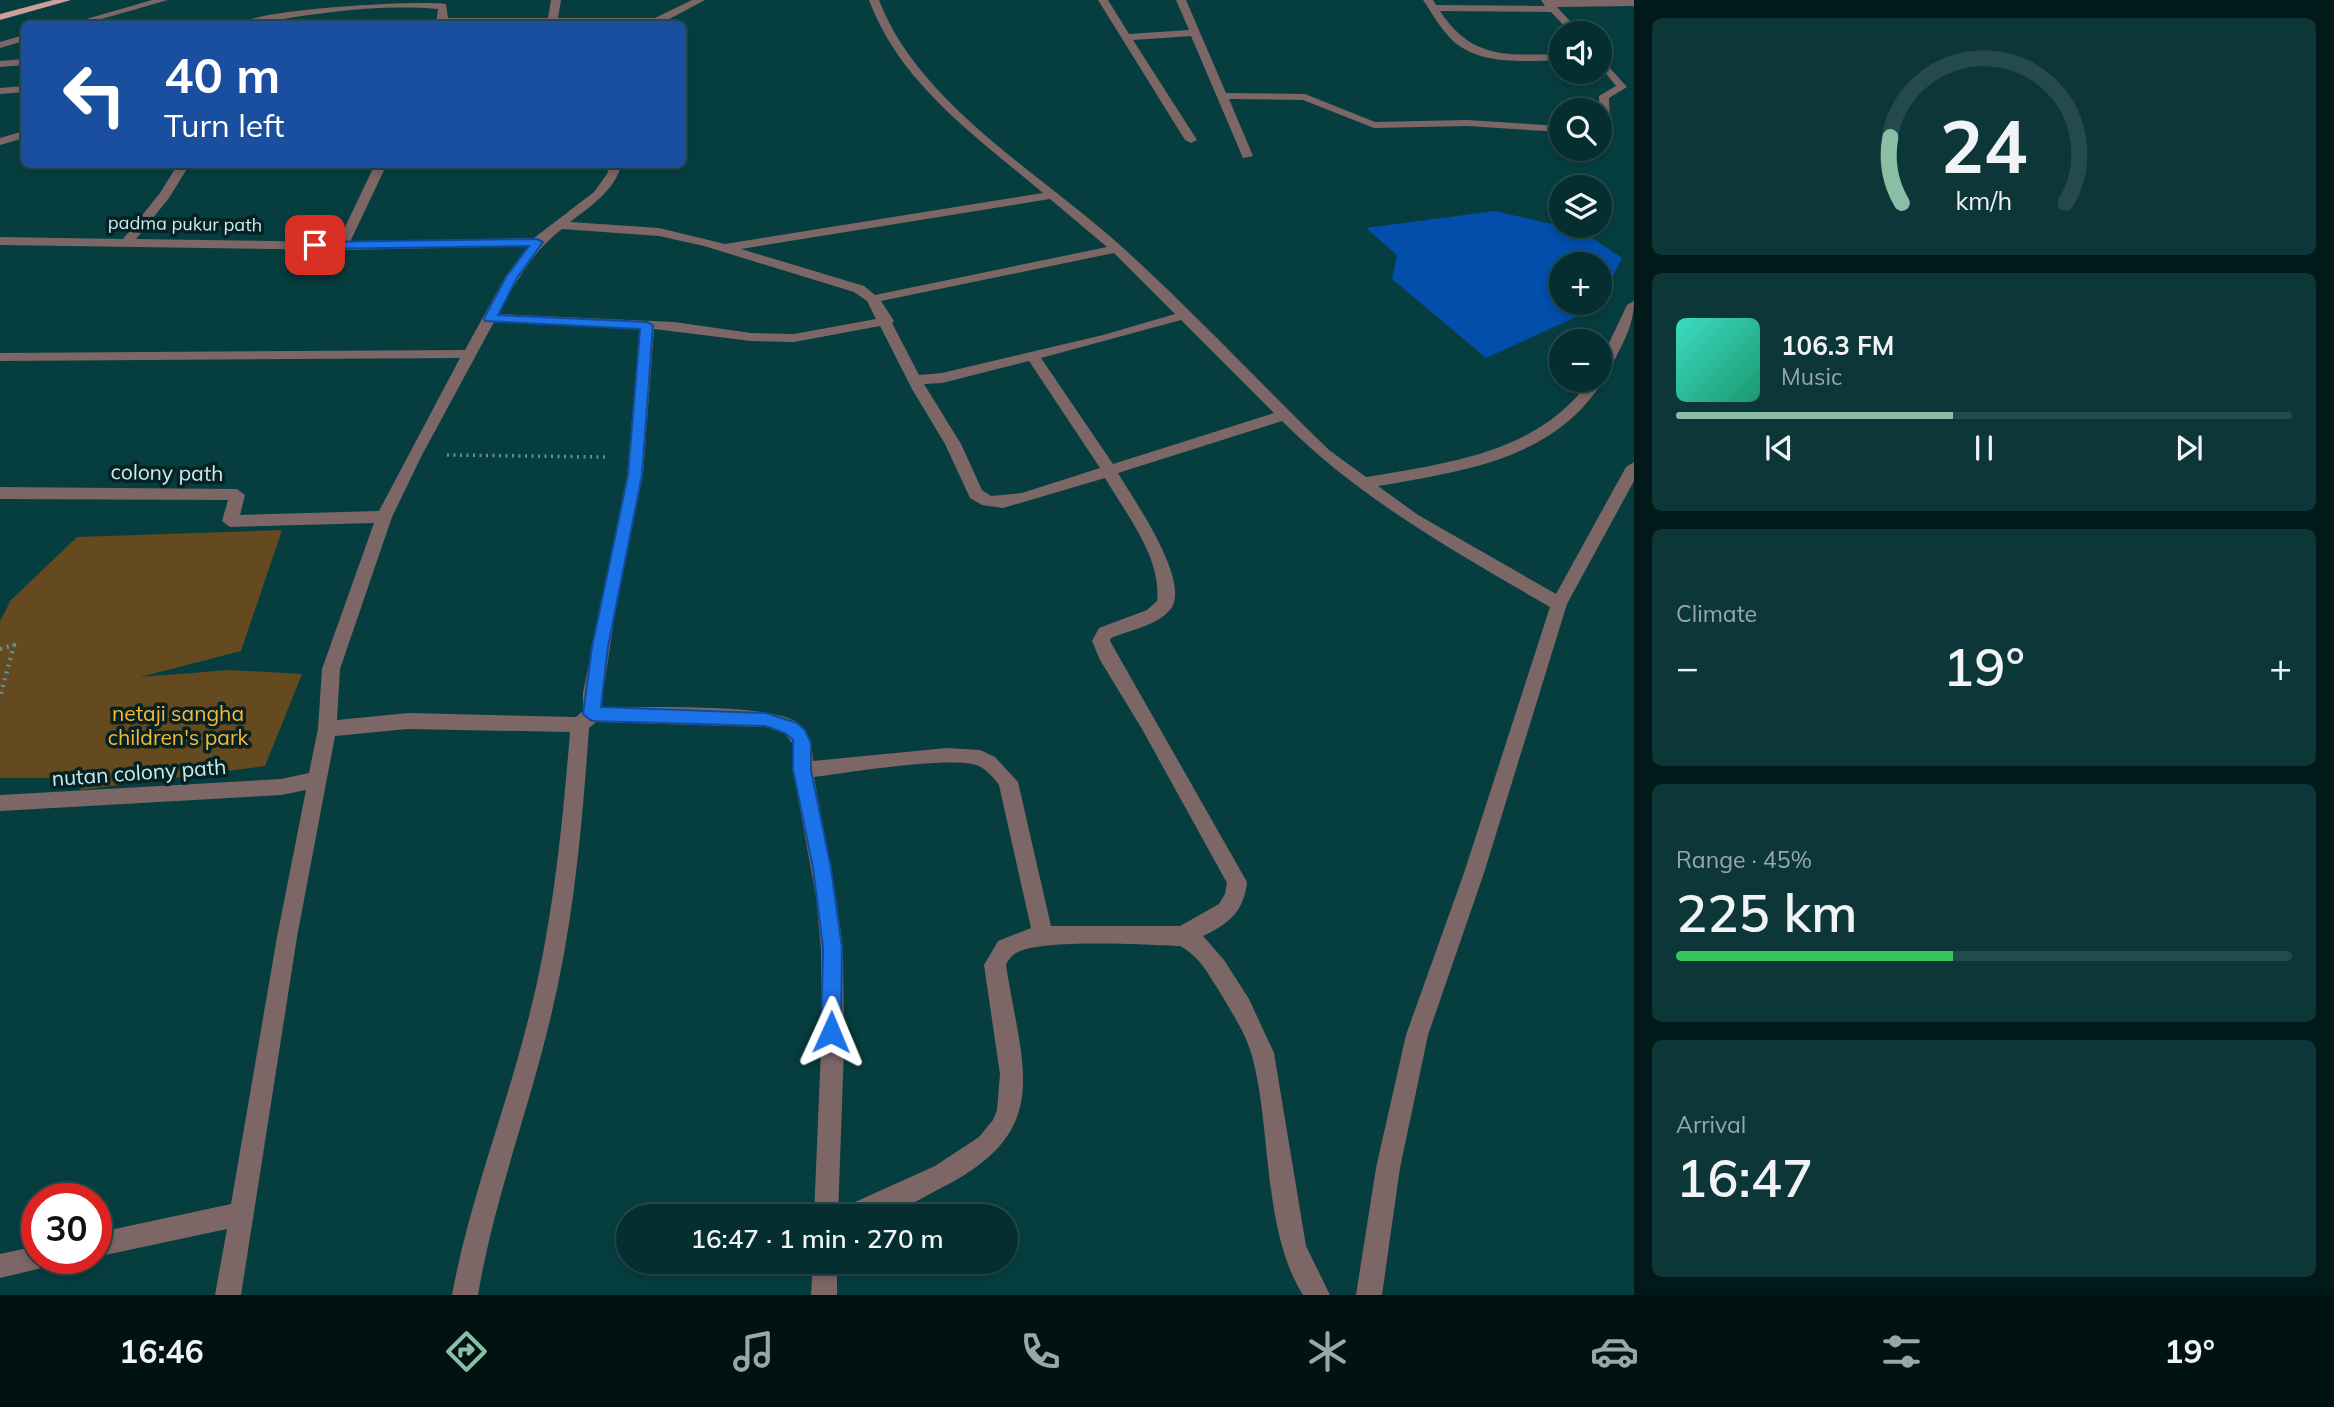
<!DOCTYPE html>
<meta charset="utf-8">
<style>
:root{--surface:#042e30;--page:#0d3638;--text:#f1f3f6;--muted:#97a8ab;--line:#254a4c;--accent:#8abfa5}
body{margin:0;font-family:Mulish,sans-serif;background:var(--page);color:var(--text);height:100vh;display:flex;flex-direction:column;font-size:26px;white-space:nowrap}
*{box-sizing:border-box;margin:0}
p{font-size:23px;color:var(--muted)}
.icon{flex:none;width:38px;height:38px;fill:none;stroke:currentColor;stroke-width:2;stroke-linecap:round;stroke-linejoin:round}
.map{position:relative;flex:1;overflow:hidden}
.drawer{display:flex;flex-direction:column;gap:18px;padding:18px;background:#02191a;width:700px}
.drawer>*{flex:none}
.banner{position:absolute;left:21px;top:21px;width:665px;height:147px;border-radius:10px;box-shadow:0 4px 10px #0003,0 0 0 2px var(--line);background:#1a4fa0;color:#fff;overflow:hidden}
.fabs{position:absolute;left:1549px;top:21px;display:grid;gap:14px}
.fabs a{display:grid;place-items:center;width:63px;height:63px;border-radius:50%;background:var(--surface);box-shadow:0 4px 10px #0003,0 0 0 2px var(--line);font-size:35px}
.speed{position:absolute;left:21px;top:1183px;display:flex;gap:14px;font-size:35px;font-weight:700;text-align:center}
.speed>*{display:grid;place-content:center;width:91px;height:91px;border-radius:50%;background:var(--surface);box-shadow:0 4px 10px #0003,0 0 0 2px var(--line);line-height:1}
.speed .limit{border:10px solid #d22;background:#fff;color:#111}
.pin{position:absolute;display:grid;place-items:center;width:60px;height:60px;color:#fff;margin:-30px;border-radius:14px;box-shadow:0 4px 10px #0006}
.me{position:absolute;width:77px;margin:-38px;rotate:1deg;stroke-linejoin:round;filter:drop-shadow(0 0 5px #0008)}
.turn{display:flex;align-items:center;gap:24px;height:147px;padding:0 28px;font-size:32px}
.turn .icon{width:91px;height:91px;stroke-width:2.5}
.turn b{display:block;font-size:49px;line-height:60px}
.big{font-size:52px;font-weight:600;line-height:1.1}
.drawer .card{flex:1;display:flex;flex-direction:column;justify-content:center;gap:10px;min-width:0;padding:0 24px;border-radius:10px;background:var(--page)}
.drawer .dial{align-items:center;gap:0}
.dial svg{height:182px;overflow:visible;fill:none;stroke:var(--line);stroke-width:7;stroke-linecap:round;text-anchor:middle}
.dial text{fill:var(--text);stroke:none}
.song{display:flex;align-items:center;gap:21px}
.cover{width:84px;height:84px;border-radius:10px;background:linear-gradient(135deg,hsl(170 70% 55%),hsl(160 70% 35%))}
.played{height:7px;border-radius:4px;background:linear-gradient(90deg,var(--accent) 45%,var(--line) 45%)}
.keys{display:flex;justify-content:space-around;direction:ltr}
.heat{display:flex;justify-content:space-between;align-items:center;font-size:38px;direction:ltr}
.charge{height:10px;border-radius:5px;background:linear-gradient(90deg,#34c759 45%,var(--line) 0)}
.trip{position:absolute;left:616px;top:1204px;width:402px;height:70px;border-radius:35px;background:var(--surface);box-shadow:0 4px 10px #0003,0 0 0 2px var(--line);font-weight:600;line-height:70px;text-align:center}
.tabs{display:flex;height:112px;justify-content:space-around;align-items:center;background:#021213;color:var(--muted)}
.tabs .icon{width:49px;height:49px}
.tabs .on{color:var(--accent)}
.tabs b{font-size:32px;color:var(--text)}
main{display:flex;flex:1;min-height:0}
.map>svg:first-child{display:block}
.green{fill:#644a1e}
.water{fill:#034dab;fill-rule:evenodd}
.lines{fill:none;stroke-linecap:round;stroke-linejoin:round}
.path-far1{stroke:#639092;stroke-width:3.5;stroke-dasharray:2 4.5;stroke-linecap:butt}
.path{stroke:#639092;stroke-width:4.5;stroke-dasharray:2 5;stroke-linecap:butt}
.minor{fill:#7d6666;fill-rule:evenodd}
.tertiary{fill:#7d6666;fill-rule:evenodd}
.trunk{fill:#d09d9d;fill-rule:evenodd}
.route{fill:#1a73e8;stroke:#114b97;stroke-width:2}
.labels{text-anchor:middle;stroke-width:7;stroke-linejoin:round;paint-order:stroke}
.far-street-label{font-size:18px;fill:#cbebec;stroke:#062223}
.street-label{font-size:21px;fill:#cbebec;stroke:#062223}
.park-label{font-size:21px;fill:#fbb737;stroke:#062223}
</style>
<main>
<div class="map">
<svg width="1634" height="1295" viewBox="0 0 1634 1295">
<rect width="100%" height="100%" fill="#063e40"/>
<path class="green" d="M282,530L241,651L140,677L229,670L302,674L265,766L80,790L85,778H0V621L11,600L77,537Z"/>
<path class="water" d="M1495,211L1582,231L1622,258L1598,307L1486,358L1392,279L1397,255L1366,228ZM1561,264H1600V303H1561Z"/>
<g class="lines">
<path class="path-far1" d="M447,455L606,457"/>
<path class="path" d="M0,649L14,645L0,697"/>
<g class="minor">
<path d="M551,0H561L558,18H655L692,0H705L660,24H436L438,9C379,4 315,13 256,24H238C260,9 417,0 446,4L448,18H548Z"/>
<path d="M869,0H879C918,103 1041,174 1121,246C1193,311 1260,383 1329,450L1366,477C1447,463 1539,453 1590,380H1600V362L1627,305L1634,301C1634,324 1624,341 1614,361C1568,457 1474,469 1378,486L1418,515L1556,594L1626,467L1634,462V481L1567,604L1484,873L1428,1035L1400,1168L1382,1295H1356L1376,1168L1406,1035L1464,873L1550,607C1454,551 1361,500 1282,421L1118,473C1133,499 1193,583 1170,610C1156,626 1130,630 1111,638L1110,641L1247,882C1244,911 1229,924 1203,936L1224,960L1249,999L1274,1053L1306,1246L1330,1295H1303C1262,1230 1272,1129 1252,1056C1246,1033 1230,1010 1218,989C1207,972 1198,955 1180,946C1147,945 1042,938 1016,953C1011,956 1008,960 1006,965C1022,1069 1055,1131 941,1188C923,1197 899,1213 878,1216C866,1218 853,1216 841,1216L844,1207L935,1166L979,1137L993,1120L997,1110L1000,1074L984,965L998,941L1031,928L999,785C994,778 987,770 979,766C954,755 846,773 814,777L836,897L843,949L844,1049L838,1216H814L821,1049V949L816,897L793,770L794,745L784,733L766,727L596,722L589,728C582,829 573,930 548,1028C526,1118 493,1204 478,1295H452C469,1203 503,1117 526,1028C552,931 562,832 570,732L408,729L335,736L297,937L241,1295H215L227,1229L96,1257V1233L231,1204L277,937L306,790L281,795L0,811V795L281,779L309,773L318,729L322,669L374,523L230,527L222,521L228,500L0,499V487L237,489L245,495L240,515L379,511L460,358L0,361V353L465,350L505,277L528,246L342,250L0,245V237L123,239L160,193L178,164H190L169,198L136,239L338,242L375,164H387L350,242L534,238L594,192L607,174L610,164H622C614,191 591,206 570,222L659,228L725,244L1043,193C977,137 900,84 869,0ZM1050,199L1107,247L875,295L864,286L741,249ZM562,229L659,236L704,246L854,292L867,301L876,319L794,334L751,333L674,322L498,314C516,282 532,252 562,229ZM1114,253L1175,314L1103,335L942,373L919,375L892,323L894,321L881,301ZM1181,320L1274,413L1113,464L1041,358ZM494,322L640,329L627,475L583,693V711L576,717L408,713L337,720L340,669L392,517L422,455ZM880,326L912,389L945,444L970,498L982,505L1003,508L1105,478C1126,514 1162,558 1157,601L1147,610L1099,628L1092,641L1100,660L1142,729L1227,883L1225,894L1219,904L1180,926H1051L1018,782L995,757L980,750L947,748L813,761C812,746 810,731 797,722C767,703 642,708 601,707L617,600L643,475L654,329L751,341L794,342ZM1029,361L1100,468L1022,493L991,496L982,490L961,444L924,384L942,383Z"/>
<path d="M1098,0H1108L1129,34L1189,30L1176,0H1186L1226,93L1305,94L1375,122L1467,120L1561,126V132L1467,126L1374,128L1303,100L1229,99L1253,156L1243,158L1191,36L1133,40L1197,140L1191,143L1185,140Z"/>
<path d="M1423,0H1433L1436,5L1545,6L1541,0H1634V6L1557,7L1581,33H1571L1551,12L1440,11C1472,60 1508,55 1561,54V60C1525,61 1480,66 1452,40C1440,28 1432,13 1423,0Z"/>
<path d="M1600,57L1627,87L1609,98L1610,126L1600,132L1599,96L1616,86L1600,66Z"/>
<path d="M24,59V65L0,67V61Z"/>
<path d="M24,86V92L0,94V88Z"/>
<path d="M24,131V138L0,145V138Z"/>
<path d="M37,1246V1258H49L46,1267L0,1278V1254Z"/>
<path d="M813,1262H837V1295H811Z"/>
</g>
<g class="tertiary">
<path d="M152,0H168L84,24H69Z"/>
<path d="M24,35V41L0,48V42Z"/>
</g>
<path class="trunk" d="M53,0H71L0,20V14Z"/>
</g>
<path class="route" d="M537,239L543,242L517,278L498,315L647,322L653,325L642,475L608,647L601,707L766,713L797,723L805,730L811,743V770L831,868L842,948L841,1032L838,1039L831,1042L824,1039L821,1032L823,948L813,868L793,770V740L785,733L766,726L592,721L583,714L592,647L628,475L640,329L485,321L484,318L506,277L529,246L315,249L309,245L315,242Z"/>
<g class="labels">
<g class="far-street-label">
<text transform="translate(185 224) rotate(1)" y="6">padma pukur path</text>
</g>
<g class="street-label">
<text transform="translate(167 473) rotate(1)" y="7">colony path</text>
<text transform="translate(139 773) rotate(-4)" y="7">nutan colony path</text>
</g>
<g class="park-label">
<text x="178" y="721">netaji sangha<tspan x="178" dy="24">children's park</tspan></text>
</g>
</g>
</svg>
<div class="fabs">
<a><svg class="icon" aria-label="sound" viewBox="0 0 24 24"><path d="M4 9h4l5-4v14l-5-4H4zM17 9q2 3 0 6"/></svg></a>
<a><svg class="icon" aria-label="search" viewBox="0 0 24 24"><circle cx="10" cy="10" r="6"/><path d="M15 15l6 6"/></svg></a>
<a><svg class="icon" aria-label="layers" viewBox="0 0 24 24"><path d="M12 4l9 5-9 5-9-5zM3 14l9 5 9-5"/></svg></a>
<a>+</a>
<a>−</a>
</div>
<div class="speed"><div class="limit">30</div></div>
<div class="pin" style="left:315px;top:245px;background:#d93025"><svg class="icon" aria-label="arrive" viewBox="0 0 24 24"><path d="M6 21V4h12l-3 4 3 4H6"/></svg></div>
<svg class="me" style="left:831px;top:1032px" viewBox="-20 -20 40 40"><path d="M0-17L14 15 0 8-14 15z" fill="#1a73e8" stroke="#fff" stroke-width="4"/></svg>
<div class="trip">16:47 · 1 min · 270 m</div>
<div class="banner">
<div class="turn"><svg class="icon" aria-label="left" viewBox="0 0 24 24"><path d="M17 20v-9H6M10 6l-5 5 5 5"/></svg><div><b>40 m</b>Turn left</div></div>
</div>
</div>
<section class="drawer">
<div class="card dial"><svg viewBox="0 0 100 80">
<path d="M14 69A42 42 0 1 1 86 69"/>
<path d="M14 69A42 42 0 0 1 9 40" stroke="#8abfa5"/>
<text x="50" y="56" font-size="32" font-weight="700">24</text>
<text x="50" y="72" font-size="11">km/h</text>
</svg></div>
<div class="card">
<div class="song"><i class="cover"></i><div><b>106.3 FM</b><p>Music</p></div></div>
<div class="played"></div>
<div class="keys"><svg class="icon" aria-label="previous" viewBox="0 0 24 24"><path d="M18 5L8 12l10 7zM5 5v14"/></svg><svg class="icon" aria-label="pause" viewBox="0 0 24 24"><path d="M8 5v14M16 5v14"/></svg><svg class="icon" aria-label="next" viewBox="0 0 24 24"><path d="M6 5l10 7-10 7zM19 5v14"/></svg></div>
</div>
<div class="card"><p>Climate</p>
<div class="heat"><a>−</a><b class="big">19°</b><a>+</a></div>
</div>
<div class="card"><p>Range · 45%</p><b class="big">225 km</b><div class="charge"></div></div>
<div class="card"><p>Arrival</p><b class="big">16:47</b></div>
</section>
</main>
<nav class="tabs">
<b>16:46</b>
<svg class="icon on" aria-label="directions" viewBox="0 0 24 24"><path d="M12 3l9 9-9 9-9-9zM9 14v-3h6M13 9l2 2-2 2"/></svg>
<svg class="icon" aria-label="music" viewBox="0 0 24 24"><path d="M9 18V5l10-2v13"/><circle cx="6" cy="18" r="3"/><circle cx="16" cy="16" r="3"/></svg>
<svg class="icon" aria-label="phone" viewBox="0 0 24 24"><path d="M5 4h4l2 5-3 2q2 4 5 5l2-3 5 2v4C11 20 4 13 5 4z"/></svg>
<svg class="icon" aria-label="climate" viewBox="0 0 24 24"><path d="M12 3v18M4 7l16 10M4 17L20 7"/></svg>
<svg class="icon" aria-label="car" viewBox="0 0 24 24"><path d="M5 17H2v-5l4-1 3-4h7l3 4 3 1v5h-3M9 17h6M6 11h13"/><circle cx="7" cy="17" r="2"/><circle cx="17" cy="17" r="2"/></svg>
<svg class="icon" aria-label="filters" viewBox="0 0 24 24"><path d="M4 7h16M4 17h16"/><circle cx="9" cy="7" r="2"/><circle cx="15" cy="17" r="2"/></svg>
<b>19°</b>
</nav>
